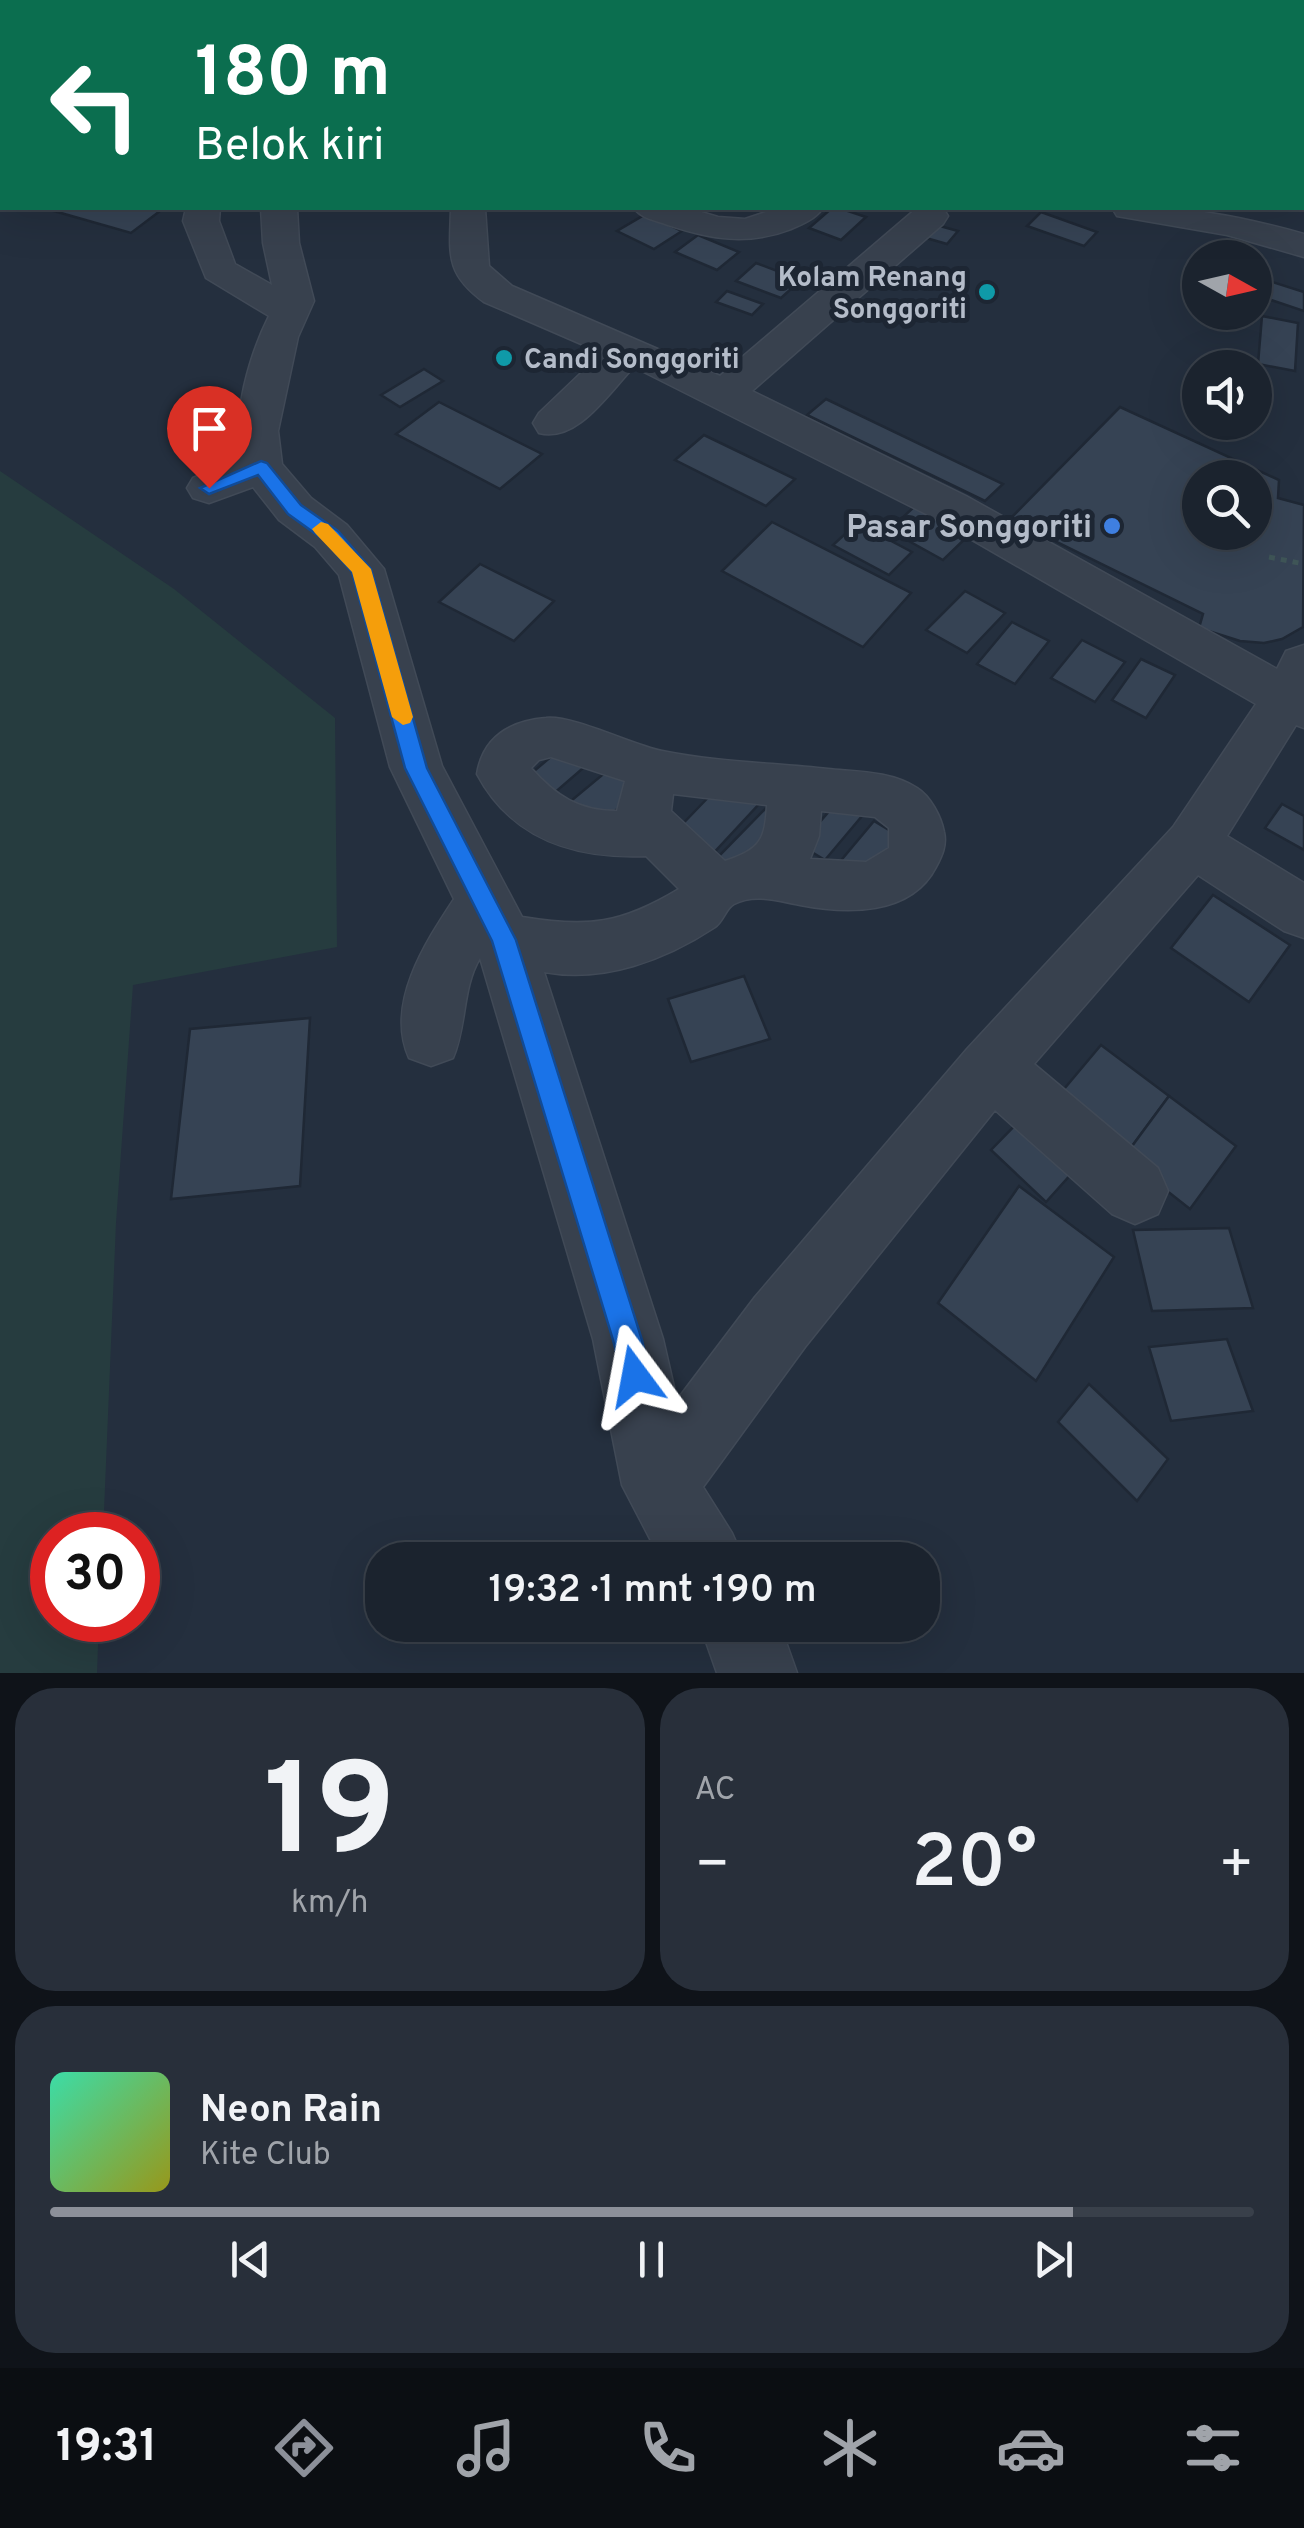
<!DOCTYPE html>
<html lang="id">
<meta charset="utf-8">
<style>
:root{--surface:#1b232e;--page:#282f3a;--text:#f1f3f6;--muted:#a0a4aa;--line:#39404a;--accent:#8c9099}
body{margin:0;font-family:Overpass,sans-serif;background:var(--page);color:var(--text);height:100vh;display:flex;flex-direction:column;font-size:38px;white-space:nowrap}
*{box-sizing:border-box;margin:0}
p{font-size:32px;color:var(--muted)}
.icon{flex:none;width:55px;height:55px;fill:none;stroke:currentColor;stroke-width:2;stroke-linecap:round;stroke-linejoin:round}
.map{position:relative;height:1673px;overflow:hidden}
.sheet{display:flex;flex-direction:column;gap:15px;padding:15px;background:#0f1319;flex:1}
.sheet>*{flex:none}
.guide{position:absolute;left:0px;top:0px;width:1305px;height:210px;box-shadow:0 10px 40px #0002,0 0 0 2px var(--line);background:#0b6e4f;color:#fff;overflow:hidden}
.needle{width:65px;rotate:98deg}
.controls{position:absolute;left:1182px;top:240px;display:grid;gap:20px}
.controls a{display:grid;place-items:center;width:90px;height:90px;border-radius:50%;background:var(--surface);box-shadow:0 10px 40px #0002,0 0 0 2px var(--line);font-size:50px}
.speed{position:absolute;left:30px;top:1512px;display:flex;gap:20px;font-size:50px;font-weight:700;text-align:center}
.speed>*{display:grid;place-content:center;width:130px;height:130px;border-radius:50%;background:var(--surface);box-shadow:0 10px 40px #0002,0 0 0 2px var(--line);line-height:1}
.speed .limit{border:15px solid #d22;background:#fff;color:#111}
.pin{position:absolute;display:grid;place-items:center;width:85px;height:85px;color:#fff;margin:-102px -42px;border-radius:50% 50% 50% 0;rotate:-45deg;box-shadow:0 0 10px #0007}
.pin .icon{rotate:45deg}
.me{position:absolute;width:110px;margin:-55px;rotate:347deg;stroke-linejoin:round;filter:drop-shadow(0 0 8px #0008)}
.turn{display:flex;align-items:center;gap:35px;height:210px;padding:0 30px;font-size:45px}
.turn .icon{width:130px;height:130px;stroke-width:2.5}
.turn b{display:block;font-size:70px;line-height:85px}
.big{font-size:75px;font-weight:600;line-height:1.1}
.sheet .card{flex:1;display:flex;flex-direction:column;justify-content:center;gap:15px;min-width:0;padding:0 35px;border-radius:40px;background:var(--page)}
.sheet .dial{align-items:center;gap:0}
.dial b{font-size:130px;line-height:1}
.song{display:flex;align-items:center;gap:30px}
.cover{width:120px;height:120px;border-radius:15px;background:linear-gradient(135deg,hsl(160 70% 55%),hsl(60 70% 35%))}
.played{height:10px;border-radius:5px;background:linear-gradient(90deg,var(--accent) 85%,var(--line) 85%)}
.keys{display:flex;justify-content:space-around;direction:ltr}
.heat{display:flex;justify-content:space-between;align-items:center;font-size:55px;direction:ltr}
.sheet .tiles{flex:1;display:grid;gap:15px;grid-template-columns:1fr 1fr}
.card:last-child{grid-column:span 2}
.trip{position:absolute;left:365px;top:1542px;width:575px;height:100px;border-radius:40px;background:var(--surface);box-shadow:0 10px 40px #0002,0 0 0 2px var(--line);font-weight:600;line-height:100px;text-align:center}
.tabs{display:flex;height:160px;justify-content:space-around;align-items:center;background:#0b0e12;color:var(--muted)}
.tabs .icon{width:70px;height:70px}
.tabs .current{color:var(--accent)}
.tabs b{font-size:45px;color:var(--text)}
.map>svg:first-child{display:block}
.green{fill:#263c3f}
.building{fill:#364354;stroke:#1f2835;stroke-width:2.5;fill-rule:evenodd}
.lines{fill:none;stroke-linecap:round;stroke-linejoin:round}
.minor-casing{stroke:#414a57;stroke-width:3}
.path{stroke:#3f5557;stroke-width:5;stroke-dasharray:6 6;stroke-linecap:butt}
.minor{fill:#38414e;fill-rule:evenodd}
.route{fill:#1a73e8;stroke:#114b97;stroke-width:2.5}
.slow{fill:#f59e0b}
.culture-dot{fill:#0f9aa8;stroke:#1d2633;stroke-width:4}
.shop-dot{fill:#3f7fe0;stroke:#1d2633;stroke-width:4}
.labels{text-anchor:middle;stroke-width:10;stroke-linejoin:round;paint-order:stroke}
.far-poi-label{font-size:28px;font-weight:bold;fill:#b4bcc9;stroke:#1d2633;text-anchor:end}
.poi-label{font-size:32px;font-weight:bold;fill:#b4bcc9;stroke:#1d2633;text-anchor:end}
</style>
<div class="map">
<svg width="1304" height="1673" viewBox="0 0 1304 1673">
<rect width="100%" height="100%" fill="#242f3e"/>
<g class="green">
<path d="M635,0H1150L650,2Z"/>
<path d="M0,471L174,589L335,718L337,947L133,985L116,1223L103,1535H52V1620H99L97,1673H0Z"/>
</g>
<g class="building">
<path d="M59,208H164L131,233L54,211Z"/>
<path d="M832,208H839L866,217L841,240L809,228Z"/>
<path d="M1041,212L1097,232L1084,246L1027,226Z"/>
<path d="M646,214L682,231L654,249L617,231Z"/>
<path d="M929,223L958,231L947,244L919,236Z"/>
<path d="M698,235L739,252L717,270L675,252Z"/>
<path d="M756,263L801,280L781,298L736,281Z"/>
<path d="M1269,281L1304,292V311L1259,296Z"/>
<path d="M727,291L763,304L752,315L716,302Z"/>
<path d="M1262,316L1298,323L1295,371L1258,364Z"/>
<path d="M424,369L443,381L400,407L381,395Z"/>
<path d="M826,399L1003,484L985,501L807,415Z"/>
<path d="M439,402L542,454L500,489L396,434Z"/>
<path d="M1120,407L1279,480L1278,498L1304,505L1303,627L1282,639L1264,643L1240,641L1199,628L1203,614L1010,519ZM1200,478H1255V532H1200Z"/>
<path d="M704,435L795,479L766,506L675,460Z"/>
<path d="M914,507L970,534L943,560L889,530Z"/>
<path d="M772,522L911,593L863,647L722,571Z"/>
<path d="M857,523L912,552L889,575L833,545Z"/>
<path d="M480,564L554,601L514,641L439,602Z"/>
<path d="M965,591L1005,613L967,653L926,630Z"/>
<path d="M1012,622L1049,641L1015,684L977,664Z"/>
<path d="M1082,640L1125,662L1095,702L1051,678Z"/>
<path d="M1141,659L1175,675L1146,718L1112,700Z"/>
<path d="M565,745L589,763L545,801L521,782Z"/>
<path d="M613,766L642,788L588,834L560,810Z"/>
<path d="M724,781L759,804L707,860L671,836Z"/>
<path d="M838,801L862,816L825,860L800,845Z"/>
<path d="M1282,804L1304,816V850L1265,828Z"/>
<path d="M766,808L791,825L740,877L715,860Z"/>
<path d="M874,821L902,838L866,882L838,864Z"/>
<path d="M1213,895L1290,945L1249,1002L1171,948Z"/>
<path d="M744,976L770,1039L691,1062L668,999Z"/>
<path d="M310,1018L300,1186L171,1199L190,1029Z"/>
<path d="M1101,1045L1169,1096L1124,1157L1054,1101Z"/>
<path d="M1169,1096L1236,1146L1190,1209L1124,1157Z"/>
<path d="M1027,1113L1081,1163L1046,1202L991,1150Z"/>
<path d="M1019,1186L1114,1257L1036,1381L938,1303Z"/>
<path d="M1229,1228L1253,1308L1152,1311L1133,1230Z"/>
<path d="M1227,1339L1253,1411L1171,1421L1149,1347Z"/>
<path d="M1089,1384L1168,1459L1137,1501L1058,1422Z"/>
</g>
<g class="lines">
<defs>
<g id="minor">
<path d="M416,0H447L449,2H418Z"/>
<path d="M0,103L2,104V124L0,123Z"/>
<path d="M186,208H220L219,221L235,264L272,285L263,243L261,208H297L299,243L314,301L298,337L278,431L282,464L311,498L347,525L384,569L442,766L522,917C588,928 621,924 679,889L646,856C575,859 512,840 477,774C483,737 510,721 546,718C573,715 632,745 662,751C716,762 774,763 828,769C857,772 891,771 917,788C930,796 941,816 944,832C947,845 942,856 936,867C911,916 846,914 800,905C778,901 755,893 734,904C726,908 723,922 715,927C665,960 604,983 544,972L663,1339L677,1400L755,1297L967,1049L1173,827L1256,704L934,518L634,367C609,392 578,443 539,433L533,423L539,413L602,353L484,302C444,273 450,253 451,208H485L489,266L512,286L720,376L917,208H943L948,216L943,224L752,391L966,496L1277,669L1286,651L1304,645V728L1296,725L1227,836L1304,883V938L1284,931L1198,875L1034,1064L1158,1168L1168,1191L1158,1214L1135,1224L1112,1214L995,1110L805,1347L703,1487L732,1533L744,1560H661L622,1485L593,1339L480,958C462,988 467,1026 453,1058L431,1066L409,1058C385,1004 425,943 454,899L390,767L339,575L315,547L279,520L253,487L209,503L193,498L187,488L193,478L238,460C234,413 248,358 269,316L206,278L183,221ZM551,757L625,781L617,811C579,811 556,796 531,768L539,760ZM673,794L767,805C765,841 760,849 725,861L671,811ZM821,811L875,817L889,828V848L866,862L810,859L819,836Z"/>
<path d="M634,208H688L718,217L745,219L778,208H823C815,219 803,224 791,229C747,246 711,239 668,225C655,220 642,219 634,208Z"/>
<path d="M1112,208C1179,204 1239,216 1304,234V257L1227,235L1117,216Z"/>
<path d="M700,1625H780L797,1673H717Z"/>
</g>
</defs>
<use href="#minor" class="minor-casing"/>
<path class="path" d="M1269,557L1304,564"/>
<use href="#minor" class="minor"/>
</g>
<path class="route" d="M261,461L267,463L301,505L338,531L371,569L427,768L516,940L642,1340L650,1376L646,1386L635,1391L625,1386L613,1340L492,941L405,768L352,572L324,540L288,514L258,475L209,494L200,488Z"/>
<path class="slow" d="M321,522L328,524L371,569L413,717L410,723L403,725L392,717L352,572L315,533L312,529Z"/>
<g class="culture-dot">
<circle cx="987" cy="292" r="10"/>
<circle cx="504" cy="358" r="10"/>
</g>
<circle class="shop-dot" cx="1112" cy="526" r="10"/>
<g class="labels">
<g class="far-poi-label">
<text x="967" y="286">Kolam Renang<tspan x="967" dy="32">Songgoriti</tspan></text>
<text x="524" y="368" text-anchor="start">Candi Songgoriti</text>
</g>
<g class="poi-label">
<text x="1092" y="537">Pasar Songgoriti</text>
</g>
</g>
</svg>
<div class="controls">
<a><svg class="needle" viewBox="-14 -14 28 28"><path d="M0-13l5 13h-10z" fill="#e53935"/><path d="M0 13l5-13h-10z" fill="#a0a4aa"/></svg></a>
<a><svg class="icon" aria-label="sound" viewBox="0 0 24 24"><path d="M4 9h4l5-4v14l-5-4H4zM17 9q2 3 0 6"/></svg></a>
<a><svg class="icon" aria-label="search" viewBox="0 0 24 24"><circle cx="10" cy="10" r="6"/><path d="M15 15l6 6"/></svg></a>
</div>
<div class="speed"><div class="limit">30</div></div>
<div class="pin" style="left:209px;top:488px;background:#d93025"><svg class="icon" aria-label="arrive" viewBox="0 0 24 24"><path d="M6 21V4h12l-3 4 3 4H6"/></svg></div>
<svg class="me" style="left:635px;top:1376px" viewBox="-20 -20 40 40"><path d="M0-17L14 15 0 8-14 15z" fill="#1a73e8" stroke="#fff" stroke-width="4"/></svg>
<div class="trip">19:32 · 1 mnt · 190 m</div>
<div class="guide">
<div class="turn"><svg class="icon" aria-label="left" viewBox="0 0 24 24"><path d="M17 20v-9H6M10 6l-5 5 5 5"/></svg><div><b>180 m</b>Belok kiri</div></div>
</div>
</div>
<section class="sheet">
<div class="tiles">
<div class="card dial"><b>19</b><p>km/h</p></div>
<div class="card"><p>AC</p>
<div class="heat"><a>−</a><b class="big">20°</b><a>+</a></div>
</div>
<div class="card">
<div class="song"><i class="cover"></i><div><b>Neon Rain</b><p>Kite Club</p></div></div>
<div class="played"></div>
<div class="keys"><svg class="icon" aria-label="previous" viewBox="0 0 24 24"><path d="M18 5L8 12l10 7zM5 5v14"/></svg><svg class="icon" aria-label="pause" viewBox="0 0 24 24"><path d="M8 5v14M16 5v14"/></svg><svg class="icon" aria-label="next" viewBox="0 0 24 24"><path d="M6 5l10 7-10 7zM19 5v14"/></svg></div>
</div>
</div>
</section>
<nav class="tabs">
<b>19:31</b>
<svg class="icon current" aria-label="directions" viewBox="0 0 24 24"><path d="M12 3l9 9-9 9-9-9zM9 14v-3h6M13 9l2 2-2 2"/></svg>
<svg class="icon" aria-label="music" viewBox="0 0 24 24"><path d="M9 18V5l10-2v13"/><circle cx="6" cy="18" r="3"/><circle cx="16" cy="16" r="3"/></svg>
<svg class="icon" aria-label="phone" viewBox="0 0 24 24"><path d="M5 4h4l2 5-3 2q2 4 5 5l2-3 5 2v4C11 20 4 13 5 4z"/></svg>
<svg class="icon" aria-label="climate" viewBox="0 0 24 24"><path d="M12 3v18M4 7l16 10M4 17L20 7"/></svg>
<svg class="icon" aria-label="car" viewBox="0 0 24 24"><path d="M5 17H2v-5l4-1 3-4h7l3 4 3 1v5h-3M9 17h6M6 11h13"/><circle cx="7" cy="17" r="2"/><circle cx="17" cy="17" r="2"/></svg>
<svg class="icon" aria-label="filters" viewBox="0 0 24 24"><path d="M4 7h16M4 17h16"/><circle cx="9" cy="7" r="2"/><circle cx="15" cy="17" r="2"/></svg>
</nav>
